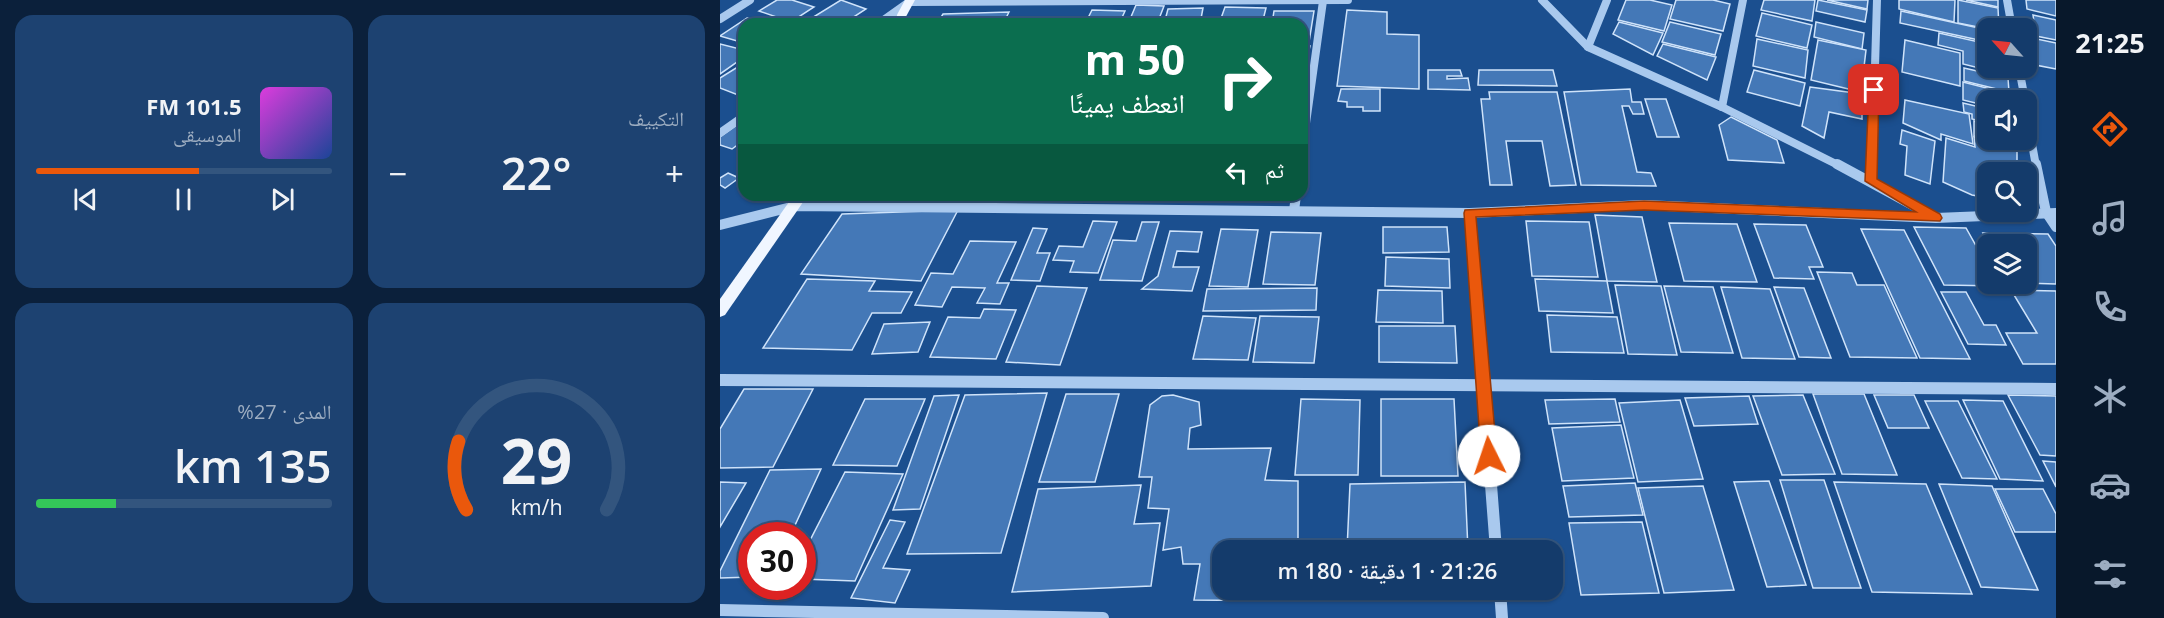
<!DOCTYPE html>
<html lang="ar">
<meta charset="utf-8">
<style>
:root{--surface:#143b6b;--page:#1d4271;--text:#f1f3f6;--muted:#9dadc1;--line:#33557e;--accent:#ea580c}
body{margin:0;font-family:"Open Sans","Noto Naskh Arabic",sans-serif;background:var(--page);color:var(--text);direction:rtl;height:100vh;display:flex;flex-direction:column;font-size:22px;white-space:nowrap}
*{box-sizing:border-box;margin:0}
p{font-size:20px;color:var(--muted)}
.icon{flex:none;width:33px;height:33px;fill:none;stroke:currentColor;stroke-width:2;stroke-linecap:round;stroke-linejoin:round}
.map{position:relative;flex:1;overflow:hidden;direction:ltr}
.side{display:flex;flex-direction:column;gap:15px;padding:15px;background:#0b203b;width:720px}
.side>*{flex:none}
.banner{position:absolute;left:18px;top:18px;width:570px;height:183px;border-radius:18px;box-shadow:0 2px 4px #0004,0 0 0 2px var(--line);direction:rtl;background:#0b6e4f;color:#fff;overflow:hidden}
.needle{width:39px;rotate:297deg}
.tools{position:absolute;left:1257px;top:18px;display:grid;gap:12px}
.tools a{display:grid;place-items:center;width:60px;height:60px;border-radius:12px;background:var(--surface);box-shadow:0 2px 4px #0004,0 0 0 2px var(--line);font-size:30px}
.speed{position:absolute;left:18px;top:522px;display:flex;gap:12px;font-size:30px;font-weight:700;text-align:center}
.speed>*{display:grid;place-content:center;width:78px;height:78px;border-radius:50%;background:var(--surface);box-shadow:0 2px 4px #0004,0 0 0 2px var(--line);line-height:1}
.speed .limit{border:9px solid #d22;background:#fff;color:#111}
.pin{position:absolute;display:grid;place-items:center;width:51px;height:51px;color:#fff;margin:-26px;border-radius:12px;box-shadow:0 3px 9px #0006}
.me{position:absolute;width:66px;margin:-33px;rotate:356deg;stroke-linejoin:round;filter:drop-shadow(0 0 4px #0008)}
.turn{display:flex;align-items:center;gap:21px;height:126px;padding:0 24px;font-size:27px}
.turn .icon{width:78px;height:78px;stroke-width:2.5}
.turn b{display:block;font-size:42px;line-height:51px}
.then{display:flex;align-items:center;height:57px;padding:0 24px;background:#0003;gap:12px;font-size:22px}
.big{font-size:45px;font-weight:600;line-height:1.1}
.side .widget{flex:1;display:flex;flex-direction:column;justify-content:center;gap:9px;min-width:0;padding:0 21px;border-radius:18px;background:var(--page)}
.side .dial{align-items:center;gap:0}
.dial svg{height:156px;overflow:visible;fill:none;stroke:var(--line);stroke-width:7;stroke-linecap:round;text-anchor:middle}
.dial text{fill:var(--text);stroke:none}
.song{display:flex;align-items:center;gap:18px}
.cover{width:72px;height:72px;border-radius:9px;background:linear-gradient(135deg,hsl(300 70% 55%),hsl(220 70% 35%))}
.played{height:6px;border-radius:3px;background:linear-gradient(90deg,var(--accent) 55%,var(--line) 55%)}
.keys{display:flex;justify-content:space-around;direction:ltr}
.heat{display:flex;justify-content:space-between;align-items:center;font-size:33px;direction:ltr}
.charge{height:9px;border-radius:4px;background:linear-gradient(90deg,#34c759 27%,var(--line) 0)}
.side .tiles{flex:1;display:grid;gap:15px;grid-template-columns:repeat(2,1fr)}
.trip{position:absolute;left:492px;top:540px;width:351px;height:60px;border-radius:18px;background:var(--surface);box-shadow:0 2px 4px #0004,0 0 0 2px var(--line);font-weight:600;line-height:60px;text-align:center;direction:rtl}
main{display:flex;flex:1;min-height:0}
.menu{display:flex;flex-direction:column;width:108px;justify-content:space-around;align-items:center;background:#08182b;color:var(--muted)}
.menu .icon{width:42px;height:42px}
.menu .selected{color:var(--accent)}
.menu b{font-size:27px;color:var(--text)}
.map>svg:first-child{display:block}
.building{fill:#4478b7;stroke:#cfe3fa;stroke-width:1.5}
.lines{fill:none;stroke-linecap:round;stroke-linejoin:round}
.minor-far2{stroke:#a9c9ee;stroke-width:8}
.minor-far1{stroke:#a9c9ee;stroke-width:10}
.minor{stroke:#a9c9ee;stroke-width:12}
.major{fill:#f0f6ff;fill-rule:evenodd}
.route{fill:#ea580c;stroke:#983908;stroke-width:1.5}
</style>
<main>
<nav class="menu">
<b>21:25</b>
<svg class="icon selected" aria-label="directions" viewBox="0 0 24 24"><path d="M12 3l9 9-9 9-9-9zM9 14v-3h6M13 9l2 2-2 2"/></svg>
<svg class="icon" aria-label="music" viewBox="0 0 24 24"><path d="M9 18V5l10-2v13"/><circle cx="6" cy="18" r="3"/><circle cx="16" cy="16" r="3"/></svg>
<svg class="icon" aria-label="phone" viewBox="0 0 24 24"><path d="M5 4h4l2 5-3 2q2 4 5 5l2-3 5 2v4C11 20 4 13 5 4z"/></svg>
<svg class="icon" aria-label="climate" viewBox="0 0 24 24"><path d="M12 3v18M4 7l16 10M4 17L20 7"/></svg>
<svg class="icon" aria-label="car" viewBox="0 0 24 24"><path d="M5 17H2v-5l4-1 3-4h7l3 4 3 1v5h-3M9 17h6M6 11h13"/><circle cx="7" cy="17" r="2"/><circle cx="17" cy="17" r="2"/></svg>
<svg class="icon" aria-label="filters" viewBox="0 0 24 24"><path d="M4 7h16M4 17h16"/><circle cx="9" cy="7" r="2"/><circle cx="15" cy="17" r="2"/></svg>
</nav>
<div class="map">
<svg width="1336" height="618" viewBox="0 0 1336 618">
<rect width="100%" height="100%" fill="#1b4f8f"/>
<g class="building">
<path d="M57,0H72L94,7L71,22L39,11Z"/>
<path d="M121,0L146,9L123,24H82Z"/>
<path d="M906,0H930L952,5L944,31L898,20Z"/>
<path d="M956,0H993L1010,4L1003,31L950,19Z"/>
<path d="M1044,0H1095L1092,21L1041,10Z"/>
<path d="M1098,0L1147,10L1145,22L1096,11Z"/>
<path d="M1107,0H1148L1147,9Z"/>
<path d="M1179,0H1235L1234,22L1179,9Z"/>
<path d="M1238,0L1278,8L1279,28L1268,29L1238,23Z"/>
<path d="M1246,0H1278V7Z"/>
<path d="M1306,0H1336V16L1307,9Z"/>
<path d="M416,5L444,6L437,24H408Z"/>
<path d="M505,7L546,8L542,24H499Z"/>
<path d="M483,8L480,24H444L448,9Z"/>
<path d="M372,10L405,11L399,24H365Z"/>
<path d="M627,10L667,12V34L699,35V89L617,86Z"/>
<path d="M554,11H594L589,42H582V24H552Z"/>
<path d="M1181,11L1268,30V42L1180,23Z"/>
<path d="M289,12L283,24H217L223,14Z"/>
<path d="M1042,13L1092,25L1087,48L1036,36Z"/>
<path d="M1313,15L1336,20V40L1316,36Z"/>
<path d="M27,18L48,24H24V43L0,36Z"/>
<path d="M899,22L943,33L933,55L893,34Z"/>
<path d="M950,22L1001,34L995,55L942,42Z"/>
<path d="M1096,22L1144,33L1142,49L1094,37Z"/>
<path d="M1219,33L1268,44V68H1283V74L1243,64V51L1218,45Z"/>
<path d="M1307,37L1336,43V69L1310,64Z"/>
<path d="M1037,39L1088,50L1085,78L1033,66Z"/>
<path d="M1098,40L1146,50L1141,92L1091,80Z"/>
<path d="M1185,40L1240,53V86L1182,72Z"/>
<path d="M0,44L24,50V57L0,74Z"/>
<path d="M943,44L996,57L987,80L937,56Z"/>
<path d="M582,46H590L584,70H582Z"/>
<path d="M24,63V92L18,95L0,88V78Z"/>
<path d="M1244,68L1288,78L1289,92L1244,81Z"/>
<path d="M708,70H740L742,76H727V79L748,78L750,90L708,89Z"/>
<path d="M759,70H833L837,86L758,85Z"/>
<path d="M1034,70L1085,83L1080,106L1027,92Z"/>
<path d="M1243,82L1294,95V100H1268V106L1243,100Z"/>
<path d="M1090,87L1142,94V119L1109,112L1104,138L1082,126Z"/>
<path d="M621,89H660V111H643V107H627V102L618,101Z"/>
<path d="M910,89L912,102H921L924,114H913L909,106H902L917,172L931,173L936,186L861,185L844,92Z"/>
<path d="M769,92H837L856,185L830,186L822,141H786L792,185H770L761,99H770Z"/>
<path d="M925,99H946L959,137H937Z"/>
<path d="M1185,100L1249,114L1253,144L1221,134V140L1183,123Z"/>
<path d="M1243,103L1268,109V123L1252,119V114L1244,112Z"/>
<path d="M1011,117L1057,140L1064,163L1008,160L999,125Z"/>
<path d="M24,120V140L12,149L0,145V137Z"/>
<path d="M1254,121L1268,125V140H1298V148L1254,136Z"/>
<path d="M1182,130L1215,141L1210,184L1185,175L1187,146L1180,144Z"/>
<path d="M1254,137L1297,148V162L1307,165L1312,204H1306V172H1268V198L1252,195L1223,182L1226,138L1255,147Z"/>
<path d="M8,173L19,178L5,188L0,185V178Z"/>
<path d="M238,210L201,281L81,274L122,214Z"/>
<path d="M875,215L922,217L937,282L887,281Z"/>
<path d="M373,221L397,222L378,273L350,272L354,261L333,260L339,246L363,247Z"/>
<path d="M806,221L869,222L878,277L812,276Z"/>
<path d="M422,222H439L422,281L380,280L393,240L416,241Z"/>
<path d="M949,223L1017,224L1037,282L964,281Z"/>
<path d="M1034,224L1086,225L1103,267H1089L1094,279L1054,278Z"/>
<path d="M663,227H727L729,252L663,253Z"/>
<path d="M1194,227L1246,228L1268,267V284H1277L1279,286L1224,285Z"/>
<path d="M313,228L327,229L317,253H330L320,281L291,280Z"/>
<path d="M501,229L538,230L528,287L489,286Z"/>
<path d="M1141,229L1184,230L1250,359L1200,358Z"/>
<path d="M450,231L482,232L478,252L457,251L453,267H479L472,291L422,289L438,276Z"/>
<path d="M551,232L601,233L595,285L543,284Z"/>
<path d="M1263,233L1328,234L1336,246V284L1306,283V244H1270Z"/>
<path d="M250,241L296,242L277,283H289L280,304L257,303L265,288L232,287L222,307L195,305L211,273L233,274Z"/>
<path d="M666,257L729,259L730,288L665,286Z"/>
<path d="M1097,272L1132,273L1137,285H1164L1197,358L1130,357Z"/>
<path d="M87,279L155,281L149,291L192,292L181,313H152L132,350L43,348Z"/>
<path d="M815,279L887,281L893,313L819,311Z"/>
<path d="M895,285L941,286L957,355L908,354Z"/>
<path d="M317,286L367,288L340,365L286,362Z"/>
<path d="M944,286L993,287L1013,353L961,352Z"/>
<path d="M1001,287L1050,289L1075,359L1022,358Z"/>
<path d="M1054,287L1084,288L1111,358L1079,357Z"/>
<path d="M597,288L596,310L483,311L487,289Z"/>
<path d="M658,290L722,291L723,323L656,322Z"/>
<path d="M1291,290L1336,291V364H1303L1286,333H1317Z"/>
<path d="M1221,292H1246L1264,325H1276L1286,345L1248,344Z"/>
<path d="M264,309L296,310L276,359L210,357L228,317L260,318Z"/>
<path d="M827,315L897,317L904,353L831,352Z"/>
<path d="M483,316L536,318L528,360L473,359Z"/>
<path d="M540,316L599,317L594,363L533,362Z"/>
<path d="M210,322L198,352L152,354L164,324Z"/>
<path d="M659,326H735L737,363L659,362Z"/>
<path d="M24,389H93L53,467L0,468V429Z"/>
<path d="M327,393L281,553L187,554L245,395Z"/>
<path d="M346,394H399L375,482H319Z"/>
<path d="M1093,394H1144L1177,475L1122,474Z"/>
<path d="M239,395L200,509L173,510L214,396Z"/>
<path d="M453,395L479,402L481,425L470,428L468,449L551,448L545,480L578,481V550H502V590H578V601L474,600L480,564H463L461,547L443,550L449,509L428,508L432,477H419L430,405L442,396Z"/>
<path d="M1083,395L1115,474L1062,475L1033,396Z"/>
<path d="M1154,395H1194L1209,428H1168Z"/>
<path d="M1288,395L1336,396V456L1320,455Z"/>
<path d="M1029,396L1038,424L974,426L965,398Z"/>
<path d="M145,399H205L177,466L113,465Z"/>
<path d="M581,399L640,400L638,475H575Z"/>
<path d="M661,399H734L738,476H661Z"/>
<path d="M895,399L900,422L829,424L825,400Z"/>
<path d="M960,400L983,479L918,482L899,403Z"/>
<path d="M1243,400L1283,401L1323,481L1280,479Z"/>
<path d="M1205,401H1238L1277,479L1242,478Z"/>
<path d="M901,425L914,478L842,481L832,428Z"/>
<path d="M1323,461L1336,462V487Z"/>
<path d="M101,469L70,536H32V577L0,578V571L50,470Z"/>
<path d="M125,472L183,474L135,581L82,579V556Z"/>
<path d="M1060,480H1104L1141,588H1093Z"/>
<path d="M1049,481L1086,585L1047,587L1014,482Z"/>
<path d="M0,482L26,483L0,527Z"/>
<path d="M745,482L748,550H627L630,484Z"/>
<path d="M1114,482L1206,484L1252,594L1152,592Z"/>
<path d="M915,483L923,515L849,517L843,486Z"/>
<path d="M1219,484L1272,486L1318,590L1261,587Z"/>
<path d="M421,485L414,524L440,523L431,586L292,592L318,489Z"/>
<path d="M983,486L1014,590L944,593L918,488Z"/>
<path d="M1275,489H1323L1336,514V532H1295Z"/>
<path d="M170,520L185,522L163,568L190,570L175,603L131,598Z"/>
<path d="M922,522L939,593L861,595L849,523Z"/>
</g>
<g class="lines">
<g class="minor-far2">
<path d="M822,0L868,47L1002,107L1120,166"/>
<path d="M1287,0L1292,28"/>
<path d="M0,19L30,0"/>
<path d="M158,24L189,2L628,0"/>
<path d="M868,47L887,0"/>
<path d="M1299,68L1305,100"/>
<path d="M1002,107L1023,0"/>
<path d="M1306,111L1316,166"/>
<path d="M0,133L24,116"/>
<path d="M582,152L603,1"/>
<path d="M1152,166L1157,0"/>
</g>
<g class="minor-far1">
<path d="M1117,164L1213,216"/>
<path d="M1316,164L1326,212L1336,227"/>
<path d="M1151,181L1152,164"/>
<path d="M574,211L576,195"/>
<path d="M750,213L762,369"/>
<path d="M0,225L75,206L750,213L924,205L1216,218L1336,213"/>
</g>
<g class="minor">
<path d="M762,367L776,550"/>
<path d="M0,380L1336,389"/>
<path d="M780,590L782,618"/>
<path d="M0,610L383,618"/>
</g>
<g class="major">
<path d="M185,0H195L182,24H172Z"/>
<path d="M74,195H88L5,315L0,317V299Z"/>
</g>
</g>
<path class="route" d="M1154,87L1159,90L1157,179L1220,214L1222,218L1220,221L924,210L756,217L777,456L774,461L769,463L763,461L761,456L744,213L745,210L924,201L1196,212L1145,181L1149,90Z"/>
</svg>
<div class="tools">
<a><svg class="needle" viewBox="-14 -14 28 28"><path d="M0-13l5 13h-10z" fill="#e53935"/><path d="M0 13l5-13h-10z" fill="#9dadc1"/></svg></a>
<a><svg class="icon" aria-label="sound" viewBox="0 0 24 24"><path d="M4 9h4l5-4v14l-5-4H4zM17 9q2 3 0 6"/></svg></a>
<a><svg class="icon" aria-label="search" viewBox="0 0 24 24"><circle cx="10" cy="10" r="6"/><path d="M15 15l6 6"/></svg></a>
<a><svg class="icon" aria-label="layers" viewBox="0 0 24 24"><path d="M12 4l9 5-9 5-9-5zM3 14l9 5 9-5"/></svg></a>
</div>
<div class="speed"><div class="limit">30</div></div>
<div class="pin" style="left:1154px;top:90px;background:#d93025"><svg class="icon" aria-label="arrive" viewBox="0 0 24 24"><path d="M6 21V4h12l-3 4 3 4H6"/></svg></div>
<svg class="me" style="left:769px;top:456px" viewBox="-20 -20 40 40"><circle r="19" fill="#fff"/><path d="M0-13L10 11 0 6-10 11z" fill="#ea580c"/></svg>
<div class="trip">21:26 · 1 دقيقة · 180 m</div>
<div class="banner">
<div class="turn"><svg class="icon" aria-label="right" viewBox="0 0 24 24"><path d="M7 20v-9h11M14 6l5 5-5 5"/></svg><div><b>50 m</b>انعطف يمينًا</div></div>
<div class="then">ثم<svg class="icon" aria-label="left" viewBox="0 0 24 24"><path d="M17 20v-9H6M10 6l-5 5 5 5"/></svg></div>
</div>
</div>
<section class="side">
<div class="tiles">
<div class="widget"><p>التكييف</p>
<div class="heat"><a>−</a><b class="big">22°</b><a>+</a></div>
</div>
<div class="widget">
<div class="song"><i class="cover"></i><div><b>101.5 FM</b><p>الموسيقى</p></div></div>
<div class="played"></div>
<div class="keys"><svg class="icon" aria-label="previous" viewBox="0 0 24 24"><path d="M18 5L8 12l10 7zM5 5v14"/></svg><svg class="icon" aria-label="pause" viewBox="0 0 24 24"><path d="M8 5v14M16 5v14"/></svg><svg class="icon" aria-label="next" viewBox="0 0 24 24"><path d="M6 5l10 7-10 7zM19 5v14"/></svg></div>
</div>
<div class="widget dial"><svg viewBox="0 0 100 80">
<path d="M14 69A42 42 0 1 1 86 69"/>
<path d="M14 69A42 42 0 0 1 10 34" stroke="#ea580c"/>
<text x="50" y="56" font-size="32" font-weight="700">29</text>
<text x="50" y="72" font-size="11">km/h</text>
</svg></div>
<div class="widget"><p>المدى · 27%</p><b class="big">135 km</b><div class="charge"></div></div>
</div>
</section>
</main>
